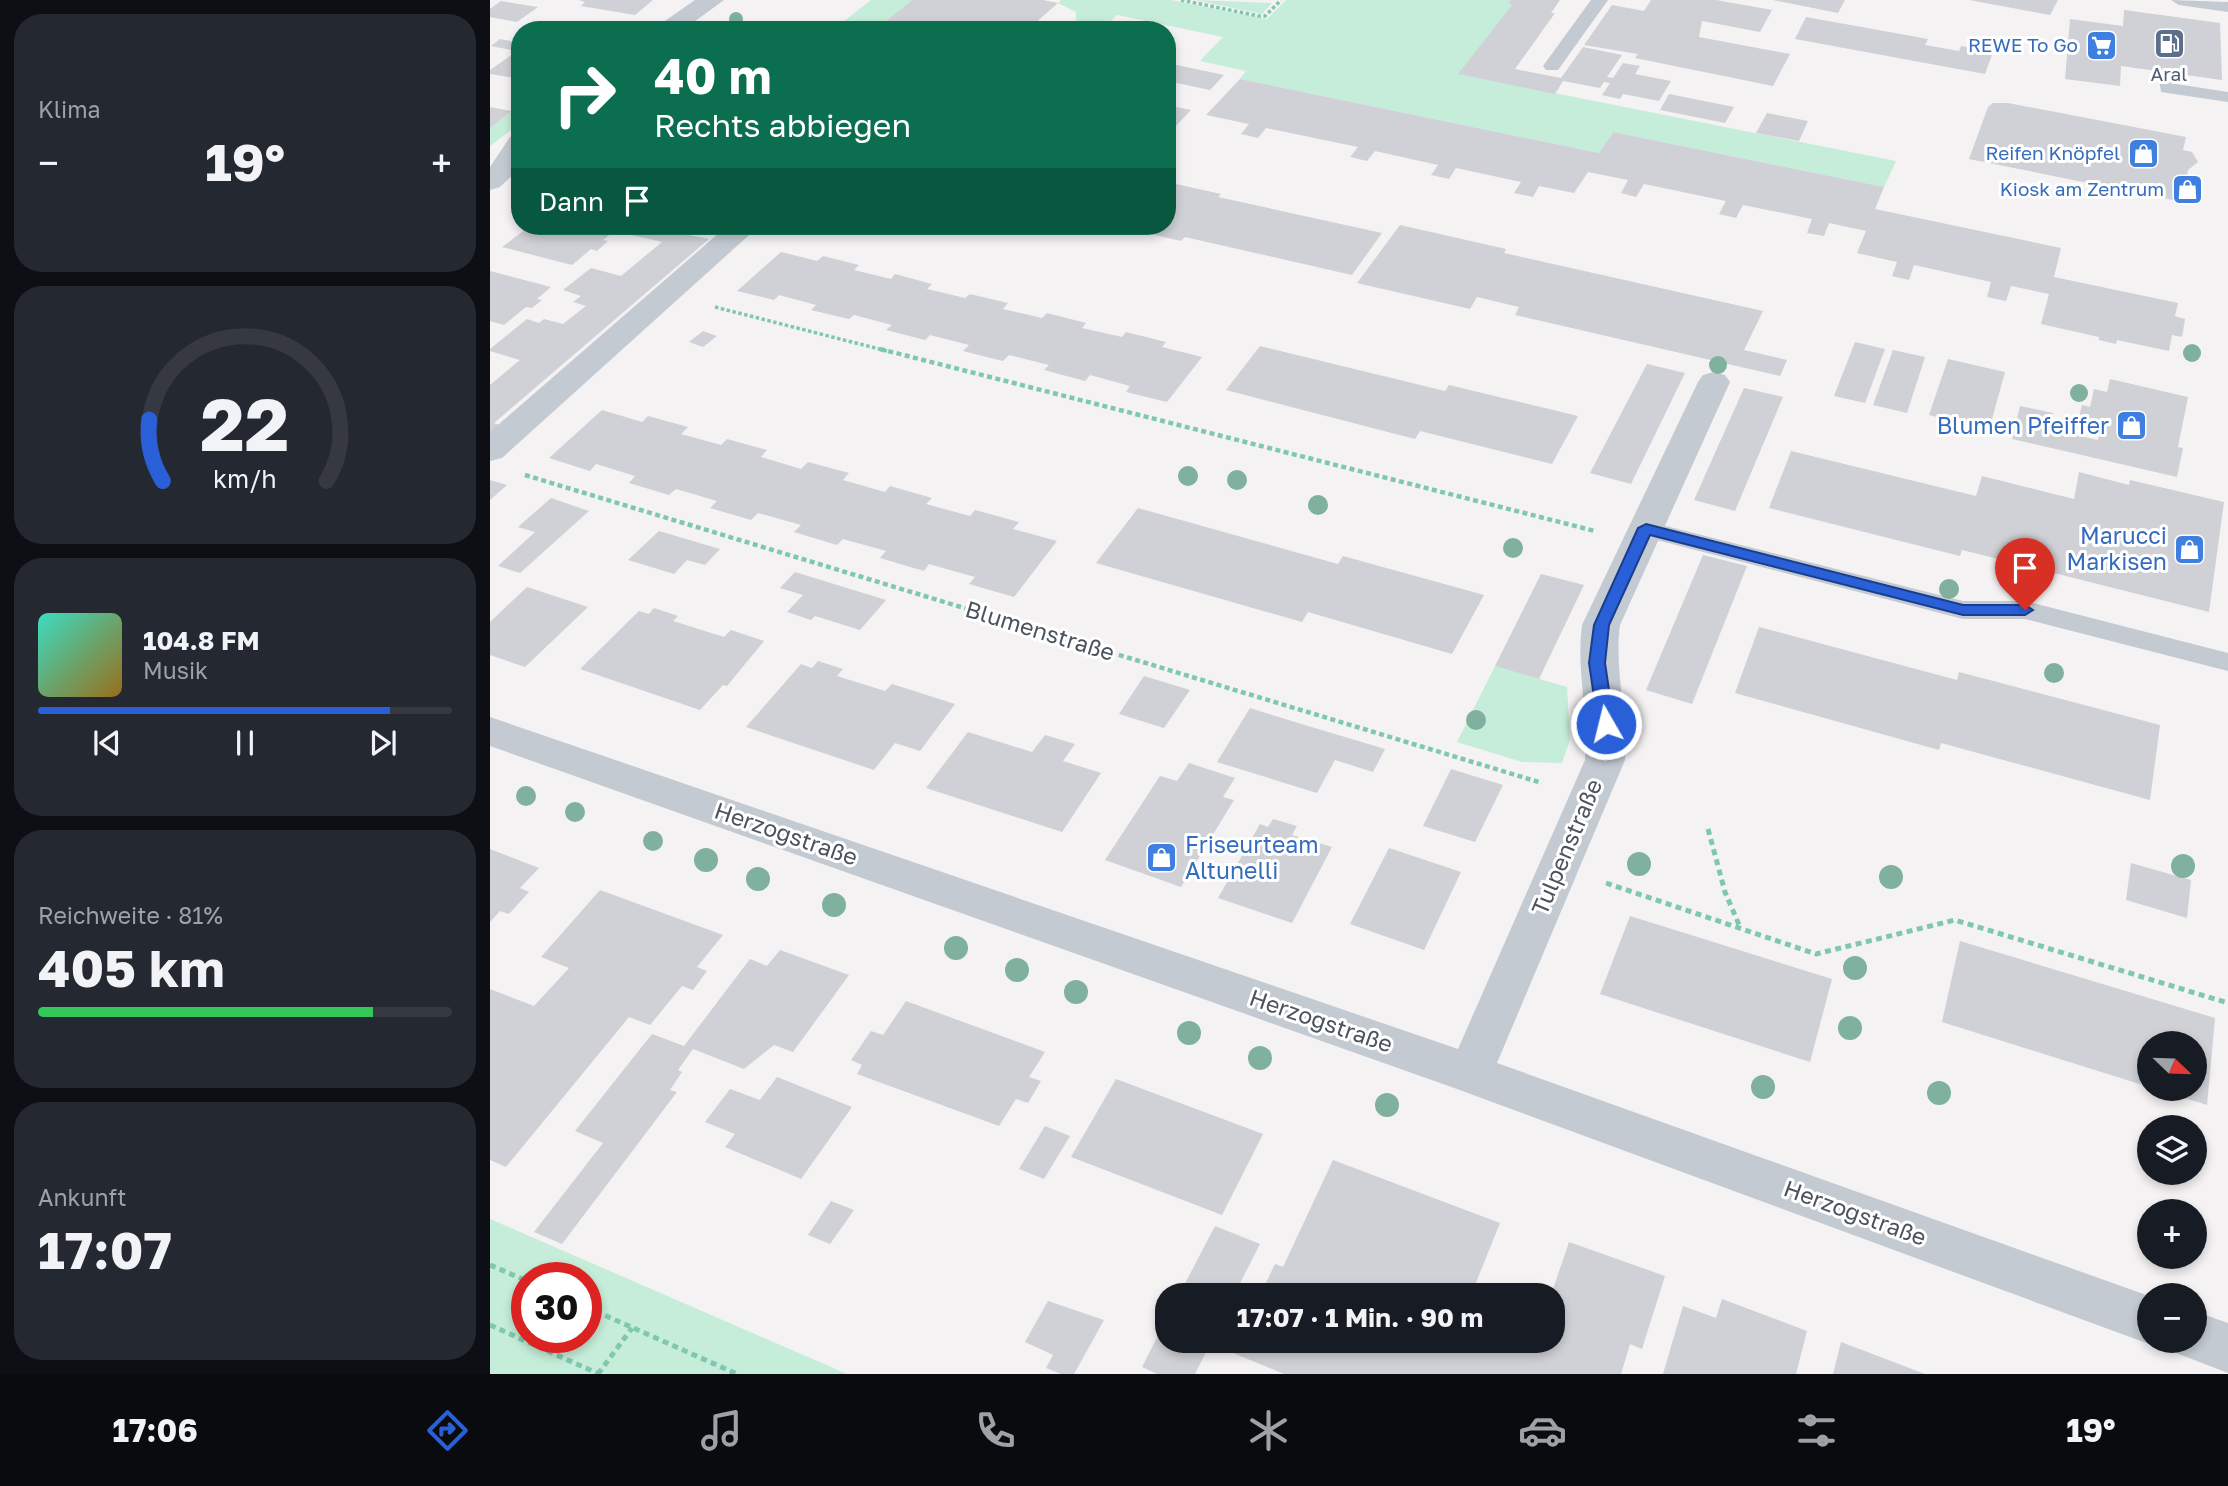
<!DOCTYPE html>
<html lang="de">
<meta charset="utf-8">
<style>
:root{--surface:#171b24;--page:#242831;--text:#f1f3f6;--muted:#9ea1a6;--line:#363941;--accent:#295fd7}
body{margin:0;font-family:"Golos Text",sans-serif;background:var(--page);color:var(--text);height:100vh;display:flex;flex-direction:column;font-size:26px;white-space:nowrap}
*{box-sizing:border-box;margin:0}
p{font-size:23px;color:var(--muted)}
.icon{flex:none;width:38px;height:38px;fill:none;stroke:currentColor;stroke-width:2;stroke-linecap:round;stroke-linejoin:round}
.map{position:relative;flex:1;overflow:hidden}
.details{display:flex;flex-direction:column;gap:14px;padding:14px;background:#0d0f14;width:490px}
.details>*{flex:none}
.banner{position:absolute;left:21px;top:21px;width:665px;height:214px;border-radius:28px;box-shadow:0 4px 10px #0003;background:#0b6e4f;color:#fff;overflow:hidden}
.needle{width:46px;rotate:113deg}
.buttons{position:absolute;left:1647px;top:1031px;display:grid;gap:14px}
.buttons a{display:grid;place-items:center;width:70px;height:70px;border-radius:50%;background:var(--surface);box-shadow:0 4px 10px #0003;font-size:35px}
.speed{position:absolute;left:21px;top:1262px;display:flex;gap:14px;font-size:35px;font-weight:700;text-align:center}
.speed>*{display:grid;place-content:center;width:91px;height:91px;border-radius:50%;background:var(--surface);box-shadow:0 4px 10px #0003;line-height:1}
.speed .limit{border:10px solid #d22;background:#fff;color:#111}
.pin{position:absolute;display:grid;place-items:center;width:60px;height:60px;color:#fff;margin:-72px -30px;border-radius:50% 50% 50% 0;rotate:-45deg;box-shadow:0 0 7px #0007}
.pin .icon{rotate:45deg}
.me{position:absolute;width:77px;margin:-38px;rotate:352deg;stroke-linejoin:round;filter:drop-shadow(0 0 5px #0008)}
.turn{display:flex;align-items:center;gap:24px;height:147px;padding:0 28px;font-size:32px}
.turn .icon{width:91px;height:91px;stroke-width:2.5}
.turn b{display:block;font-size:49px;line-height:60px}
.then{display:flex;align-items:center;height:66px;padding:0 28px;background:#0003;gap:14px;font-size:26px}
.big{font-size:52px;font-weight:700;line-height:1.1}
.details .tile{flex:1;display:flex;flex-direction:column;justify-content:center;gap:10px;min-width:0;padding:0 24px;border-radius:28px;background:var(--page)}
.details .dial{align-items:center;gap:0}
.dial svg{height:182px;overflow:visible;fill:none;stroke:var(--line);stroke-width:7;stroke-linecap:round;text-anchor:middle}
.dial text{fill:var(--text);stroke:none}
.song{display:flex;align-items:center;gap:21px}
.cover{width:84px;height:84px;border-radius:10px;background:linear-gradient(135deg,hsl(170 70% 55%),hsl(40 70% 35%))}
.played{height:7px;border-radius:4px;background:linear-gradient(90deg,var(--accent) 85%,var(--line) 85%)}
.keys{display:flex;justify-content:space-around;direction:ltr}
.heat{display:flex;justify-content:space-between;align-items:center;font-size:38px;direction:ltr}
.charge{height:10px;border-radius:5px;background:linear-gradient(90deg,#34c759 81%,var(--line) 0)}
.trip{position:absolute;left:665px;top:1283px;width:410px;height:70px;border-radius:28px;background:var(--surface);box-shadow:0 4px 10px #0003;font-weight:700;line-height:70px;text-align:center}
.tabs{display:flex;height:112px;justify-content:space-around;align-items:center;background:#090b0e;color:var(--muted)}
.tabs .icon{width:49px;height:49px}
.tabs .active{color:var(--accent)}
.tabs b{font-size:32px;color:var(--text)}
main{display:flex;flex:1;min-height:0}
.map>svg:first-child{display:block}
.green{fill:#c5edd9;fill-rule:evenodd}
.building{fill:#cfd1d6}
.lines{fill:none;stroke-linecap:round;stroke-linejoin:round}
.path-far2{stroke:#7fc8ad;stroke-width:3.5;stroke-dasharray:3.5 2.5;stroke-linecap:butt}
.path-far1{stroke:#7fc8ad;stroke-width:4.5;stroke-dasharray:5 3.5;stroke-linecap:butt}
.path{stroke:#7fc8ad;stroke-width:5;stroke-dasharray:6 4.5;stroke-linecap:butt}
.lane{fill:#c4cad2;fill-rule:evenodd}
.street{fill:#c4cad2;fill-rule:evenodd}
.tree{fill:#7fb19e}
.route{fill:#295fd7;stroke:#1b3e8c;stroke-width:2}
.labels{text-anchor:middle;stroke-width:6;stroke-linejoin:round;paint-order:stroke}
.far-shop-label{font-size:19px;fill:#366cbe;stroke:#fff;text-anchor:end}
.far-service-label{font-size:19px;fill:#4e5e75;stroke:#fff}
.shop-label{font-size:23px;fill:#366cbe;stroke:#fff;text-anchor:end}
.street-label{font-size:23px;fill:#4b535e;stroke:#fff}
</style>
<main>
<section class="details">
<div class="tile"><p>Klima</p>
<div class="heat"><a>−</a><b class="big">19°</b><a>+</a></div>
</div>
<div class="tile dial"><svg viewBox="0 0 100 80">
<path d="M14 69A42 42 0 1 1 86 69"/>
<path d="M14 69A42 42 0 0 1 8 42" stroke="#295fd7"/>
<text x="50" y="56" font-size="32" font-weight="700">22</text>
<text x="50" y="72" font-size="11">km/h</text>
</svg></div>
<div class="tile">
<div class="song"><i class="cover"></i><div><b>104.8 FM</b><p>Musik</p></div></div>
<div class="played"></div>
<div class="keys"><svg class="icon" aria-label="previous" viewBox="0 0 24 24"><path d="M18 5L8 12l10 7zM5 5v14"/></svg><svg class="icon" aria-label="pause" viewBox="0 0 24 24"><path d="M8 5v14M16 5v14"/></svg><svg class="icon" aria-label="next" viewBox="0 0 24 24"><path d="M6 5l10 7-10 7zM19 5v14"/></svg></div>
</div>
<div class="tile"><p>Reichweite · 81%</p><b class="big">405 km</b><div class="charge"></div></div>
<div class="tile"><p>Ankunft</p><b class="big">17:07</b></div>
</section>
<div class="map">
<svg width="1738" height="1374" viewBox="0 0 1738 1374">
<rect width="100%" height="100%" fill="#f4f2f2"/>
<g class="green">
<path d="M381,0H422L385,30H343Z"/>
<path d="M571,0H681L777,19L796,0H1021L1018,4L1022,5L969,74L1406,161L1394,187L1123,132L1109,153L750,79L756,71L710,61L733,37L627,15L611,30L580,28L586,22V12L568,3Z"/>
<path d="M704,0L782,3L772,14Z"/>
<path d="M22,111L30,112V123L0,146V128Z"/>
<path d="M1005,666L1077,687L1080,740L1072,763L1032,762L967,742Z"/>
<path d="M0,1219L357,1374H0ZM37,1278H96V1337H37Z"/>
</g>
<g class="building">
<path d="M89,0H163L145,15L91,6L95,2Z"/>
<path d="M422,0H553L568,3L544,24L558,27L555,30H385Z"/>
<path d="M1021,0H1070L1061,13H1065L1025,69L1071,78L1093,47L1132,55L1117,77L1123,78L1133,63L1150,66L1145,74L1181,81L1169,101L1133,94L1130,99L1112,95L1120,83L1114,82L1110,88L1073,81L1065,94L968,74L1022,5L1018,4Z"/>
<path d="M1161,0H1226L1282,10L1270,32L1212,21L1209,37L1300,54L1283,86L1145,58L1148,54L1094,45L1122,5L1154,11Z"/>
<path d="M1283,0H1355L1348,13Z"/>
<path d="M1479,0H1568L1560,15Z"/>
<path d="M11,1L48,7L27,22L0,17V9Z"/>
<path d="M1634,10L1730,23L1732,80L1631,66L1630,86L1575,79L1580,19L1633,26Z"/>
<path d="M1316,17L1438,39L1435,45L1469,51L1471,46L1503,52L1495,74L1305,39Z"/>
<path d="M10,39L30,43V79L0,74V70L27,51L1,46Z"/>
<path d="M677,63L734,75L720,90L677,81Z"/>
<path d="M750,79L1109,153L1123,132L1394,187L1385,209L1571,248L1564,277L1688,303L1685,316L1695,319L1692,337L1682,335L1679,351L1627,340L1626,344L1609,340V337L1551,324L1559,294L1521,286L1516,301L1497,297L1501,282L1424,265L1419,280L1402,276L1407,262L1367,253L1376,231L1339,223L1334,236L1317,233L1322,219L1253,205L1246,218L1229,214L1236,201L1154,184L1146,197L1131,193L1138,180L1098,172L1084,193L1049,186L1043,197L1024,193L1031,182L966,168L959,179L941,175L948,165L885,151L877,161L860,157L868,147L776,128L768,138L751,134L759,124L716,115Z"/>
<path d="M1179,94L1244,107L1235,123L1170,110Z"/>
<path d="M1503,103H1518L1696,137L1693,150L1702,152L1708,162L1698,170L1697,176L1704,178L1698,203L1479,159L1498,107Z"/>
<path d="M677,105L701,110L686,126L677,125Z"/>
<path d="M0,107L22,111L0,128Z"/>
<path d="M1277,113L1318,121L1309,141L1266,133Z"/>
<path d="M677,182L731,194L728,197L892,233L862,275L695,237L691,241L630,227L677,226Z"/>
<path d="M910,225L1016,249L1014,253L1273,311L1254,350L1297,360L1290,376L1025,315L1029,307L987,297L980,309L867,283Z"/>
<path d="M40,226H113L127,229L113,240L118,241L107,251L101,249L82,265L12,247Z"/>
<path d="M154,226L219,239L4,423L13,426L0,438V385L30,360L0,351V349L37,319L49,323L54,319L73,324L96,306L83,302L91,296L73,290L101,268L131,276L172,242L142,235Z"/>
<path d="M291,252L327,261L333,256L369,265L364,270L401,279L405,274L442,284L437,289L475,298L480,294L518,303L513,309L552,318L557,313L596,323L592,328L632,337L636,332L676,342L672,347L712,357L677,402L636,392L640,386L600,375L595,381L554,370L559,365L519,355L513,361L473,351L479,345L440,335L435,340L396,330L402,325L364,315L359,319L321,310L326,305L289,295L284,300L247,291Z"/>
<path d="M0,271L61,287L47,299L52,300L42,308L36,307L14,325L0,321Z"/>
<path d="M213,331L227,336L213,347L199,342Z"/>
<path d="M1365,342L1395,349L1375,403L1344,396Z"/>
<path d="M770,346L955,391L959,385L1088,416L1062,464L930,431L925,439L736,390Z"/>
<path d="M1403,350L1435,357L1417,413L1383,405Z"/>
<path d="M1458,359L1515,372L1499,430L1439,415Z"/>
<path d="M1157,364L1195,373L1141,484L1100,473Z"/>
<path d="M1620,379L1698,397L1688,447L1693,448L1687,477L1522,439L1530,406L1563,413L1560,429L1608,440L1609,435L1586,429L1592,405L1600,407L1604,389L1617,392Z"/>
<path d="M1254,388L1293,397L1245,511L1204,500Z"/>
<path d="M112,410L152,422L158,416L198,427L191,434L231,445L237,439L277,450L271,457L311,469L318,462L359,473L353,480L395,492L400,486L442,498L436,504L480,516L485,510L529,522L523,529L567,541L524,597L479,584L485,577L439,564L434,571L390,558L396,551L353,539L347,545L304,532L311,525L268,513L261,520L220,508L227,501L186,489L179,495L139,483L145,476L106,464L100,471L59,458Z"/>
<path d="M1301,451L1486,496L1492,476L1584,499L1589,472L1639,485L1640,480L1734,502L1719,612L1472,550L1470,556L1279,508Z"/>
<path d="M0,480L17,485L0,500Z"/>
<path d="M61,498L99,511L30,573L8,566L45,532L28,527Z"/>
<path d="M648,508L848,564L853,556L994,595L962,654L818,612L812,622L606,563Z"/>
<path d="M169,531L230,549L215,565L197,560L184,574L138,560Z"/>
<path d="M1213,555L1257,566L1202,704L1156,690Z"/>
<path d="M305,572L396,600L370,630L325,616L321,620L297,612L313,595L290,588Z"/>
<path d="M1051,574L1094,585L1049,679L1005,666Z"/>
<path d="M37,587L98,607L35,667L0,655V622Z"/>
<path d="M164,608L188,616L183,621L234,637L241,630L274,641L237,686L233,685L210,710L90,669L149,611L159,614Z"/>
<path d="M1269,627L1467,680L1469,672L1670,725L1660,800L1451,743L1449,750L1245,693Z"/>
<path d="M328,661L353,669L347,676L395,691L402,684L465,704L430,751L405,743L384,770L256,727L311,664L322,668Z"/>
<path d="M654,676L700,690L674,728L629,714Z"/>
<path d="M760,708L808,723L895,749L883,772L845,760L827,793L727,762Z"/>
<path d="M478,732L542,752L555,735L585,744L573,761L611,773L572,832L436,788Z"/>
<path d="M699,763L745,778L733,797L744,800L691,887L615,860L670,776L687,781Z"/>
<path d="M961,769L1013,785L985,842L933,826Z"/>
<path d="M783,819L807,826L802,835L842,847L802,923L728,898L770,824L778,827Z"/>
<path d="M899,848L971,872L934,950L860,924Z"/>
<path d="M0,849L49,868L30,888L39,892L19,914L10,911L0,922Z"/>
<path d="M1641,863L1701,880L1697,918L1636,900Z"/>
<path d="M110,890L233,935L207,967L217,971L203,990L192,986L160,1025L139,1017L16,1167L0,1160V989L44,1006L79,968L51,957Z"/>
<path d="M1140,916L1342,979L1320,1062L1110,994Z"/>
<path d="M1470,941L1725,1018L1717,1105L1667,1089L1704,1088V1043H1659V1087L1452,1022Z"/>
<path d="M290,950L359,975L303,1052L284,1045L254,1069L203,1049L188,1070L192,1072L180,1090L187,1092L72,1244L44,1232L113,1143L85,1131L162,1034L194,1046L260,959L277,966Z"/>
<path d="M416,1001L555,1052L539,1077L551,1081L538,1103L526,1099L509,1126L367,1074L372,1065L361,1060L381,1031L393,1035Z"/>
<path d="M287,1077L362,1107L311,1179L235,1147L245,1134L215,1122L240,1089L270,1100Z"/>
<path d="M626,1079L773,1134L732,1215L581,1157Z"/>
<path d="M555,1126L580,1136L554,1179L529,1169Z"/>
<path d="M843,1160L1010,1223L981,1295H770L785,1264L793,1267Z"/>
<path d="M341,1201L364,1210L340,1244L318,1235Z"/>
<path d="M725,1226L770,1244L744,1295H689Z"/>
<path d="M1079,1242L1175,1276L1152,1349L1140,1344L1131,1374H794L743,1353L749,1340H985L1004,1348L1007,1340H1062L1061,1295Z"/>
<path d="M1232,1299L1317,1331L1306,1374H1173L1193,1306L1226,1318Z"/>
<path d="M558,1301L614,1320L584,1374H571L556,1368L563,1355L535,1342Z"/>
<path d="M677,1318V1340H722L705,1374H667L652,1367Z"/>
<path d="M1351,1342L1435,1374H1343Z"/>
</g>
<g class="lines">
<g class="path-far2">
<path d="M691,0L769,16H775L791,0"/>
<path d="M225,307L397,351"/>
</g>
<g class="path-far1">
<path d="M390,349L1105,531"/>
<path d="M35,475L1052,783"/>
</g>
<g class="path">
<path d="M1218,829L1235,892L1250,927"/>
<path d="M1116,883L1326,954L1465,920L1738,1003"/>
<path d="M0,1265L37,1281"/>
<path d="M96,1307L247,1374"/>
<path d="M0,1325L109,1374"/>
<path d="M108,1374L142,1328"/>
</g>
<g class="lane">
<path d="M1101,0H1118L1068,70H1056L1053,66Z"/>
<path d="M1681,0L1738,2V12L1689,5Z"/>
<path d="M1677,68L1686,73V84L1738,92V102L1671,92L1668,73Z"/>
<path d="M1156,521L1473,601H1535L1738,653V671L1535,619H1473L1147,535L1144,529L1147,523Z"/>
</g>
<g class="street">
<path d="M205,0H234L193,30H162Z"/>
<path d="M30,135V168L10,187L0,190V167L20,137Z"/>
<path d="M237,226L268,227L12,458L0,461V432Z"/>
<path d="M1224,372L1235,375L1240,382L1130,625C1124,670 1138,715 1135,760L1007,1063L1659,1296V1340H1669L1659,1344L967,1089L0,746V717L968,1049L1095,760C1099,715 1086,670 1092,625L1208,382L1213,375Z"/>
<path d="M1704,1311L1738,1323V1373L1686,1353L1680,1340H1704Z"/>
</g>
</g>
<g class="tree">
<circle cx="246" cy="19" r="7"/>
<circle cx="1702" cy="353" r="9"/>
<circle cx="1228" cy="365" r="9"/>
<circle cx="1589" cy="393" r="9"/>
<circle cx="698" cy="476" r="10"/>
<circle cx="747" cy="480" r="10"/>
<circle cx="828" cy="505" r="10"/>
<circle cx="1023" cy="548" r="10"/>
<circle cx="1459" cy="589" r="10"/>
<circle cx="1564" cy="673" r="10"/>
<circle cx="986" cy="720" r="10"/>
<circle cx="36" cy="796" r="10"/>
<circle cx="85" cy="812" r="10"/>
<circle cx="163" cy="841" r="10"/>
<circle cx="216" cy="860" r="12"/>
<circle cx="1149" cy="864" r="12"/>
<circle cx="1693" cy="866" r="12"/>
<circle cx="1401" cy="877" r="12"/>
<circle cx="268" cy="879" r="12"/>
<circle cx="344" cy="905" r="12"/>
<circle cx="466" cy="948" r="12"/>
<circle cx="1365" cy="968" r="12"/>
<circle cx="527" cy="970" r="12"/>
<circle cx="586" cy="992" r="12"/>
<circle cx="1360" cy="1028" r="12"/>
<circle cx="699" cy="1033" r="12"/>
<circle cx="770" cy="1058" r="12"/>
<circle cx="1273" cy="1087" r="12"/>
<circle cx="1449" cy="1093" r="12"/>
<circle cx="897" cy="1105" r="12"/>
</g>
<path class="route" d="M1156,524L1473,605H1535L1543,610L1535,615H1473L1160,535L1119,625L1115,663L1124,724L1116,730L1108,724L1099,663L1104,625L1148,528Z"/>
<defs>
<symbol id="fuel-square" viewBox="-11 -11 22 22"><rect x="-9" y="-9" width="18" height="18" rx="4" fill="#5c6f8a" stroke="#fff"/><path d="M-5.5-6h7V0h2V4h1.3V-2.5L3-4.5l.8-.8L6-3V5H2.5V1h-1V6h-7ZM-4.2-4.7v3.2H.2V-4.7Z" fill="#fff"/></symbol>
<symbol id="supermarket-square" viewBox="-11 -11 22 22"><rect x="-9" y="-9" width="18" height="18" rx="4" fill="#3f7fe0" stroke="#fff"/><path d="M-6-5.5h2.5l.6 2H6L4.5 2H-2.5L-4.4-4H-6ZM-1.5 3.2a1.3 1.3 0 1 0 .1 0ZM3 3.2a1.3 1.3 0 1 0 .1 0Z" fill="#fff"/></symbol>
<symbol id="shop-square" viewBox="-11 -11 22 22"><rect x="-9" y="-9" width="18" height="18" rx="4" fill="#3f7fe0" stroke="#fff"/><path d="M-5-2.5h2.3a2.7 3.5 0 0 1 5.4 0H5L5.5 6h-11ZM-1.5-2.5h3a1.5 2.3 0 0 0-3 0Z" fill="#fff"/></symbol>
</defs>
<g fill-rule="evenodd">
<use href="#fuel-square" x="1662" y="26" width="35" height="35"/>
<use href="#supermarket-square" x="1594" y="28" width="35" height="35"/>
<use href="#shop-square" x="1636" y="136" width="35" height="35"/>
<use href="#shop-square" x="1680" y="172" width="35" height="35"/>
<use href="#shop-square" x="1624" y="408" width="35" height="35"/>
<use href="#shop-square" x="1682" y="532" width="35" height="35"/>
<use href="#shop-square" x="654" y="840" width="35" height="35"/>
</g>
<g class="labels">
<g class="far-shop-label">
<text x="1588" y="52">REWE To Go</text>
<text x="1630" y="160">Reifen Knöpfel</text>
<text x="1674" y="196">Kiosk am Zentrum</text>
</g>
<g class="far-service-label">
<text x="1679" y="81">Aral</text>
</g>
<g class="shop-label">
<text x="1619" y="434">Blumen Pfeiffer</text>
<text x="1677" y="544">Marucci<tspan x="1677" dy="26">Markisen</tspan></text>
<text x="695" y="853" text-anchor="start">Friseurteam<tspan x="695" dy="26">Altunelli</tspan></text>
</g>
<g class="street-label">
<text transform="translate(550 631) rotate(17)" y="8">Blumenstraße</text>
<text transform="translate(296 834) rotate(19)" y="8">Herzogstraße</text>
<text transform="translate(1077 847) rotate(-67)" y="8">Tulpenstraße</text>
<text transform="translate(831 1021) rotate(19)" y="8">Herzogstraße</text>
<text transform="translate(1365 1213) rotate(20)" y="8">Herzogstraße</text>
</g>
</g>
</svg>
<div class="buttons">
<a><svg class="needle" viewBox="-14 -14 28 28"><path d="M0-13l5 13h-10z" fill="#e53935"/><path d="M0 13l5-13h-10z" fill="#9ea1a6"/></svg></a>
<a><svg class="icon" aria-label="layers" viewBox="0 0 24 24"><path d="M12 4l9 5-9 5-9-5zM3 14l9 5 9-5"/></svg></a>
<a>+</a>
<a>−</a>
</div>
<div class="speed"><div class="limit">30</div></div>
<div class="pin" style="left:1535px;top:610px;background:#d93025"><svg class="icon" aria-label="arrive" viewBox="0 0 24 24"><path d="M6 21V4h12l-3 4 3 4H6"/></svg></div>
<svg class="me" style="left:1116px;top:724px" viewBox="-20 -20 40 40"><circle r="17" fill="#295fd7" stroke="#fff" stroke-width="3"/><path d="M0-11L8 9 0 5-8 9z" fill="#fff"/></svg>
<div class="trip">17:07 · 1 Min. · 90 m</div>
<div class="banner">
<div class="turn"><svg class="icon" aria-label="right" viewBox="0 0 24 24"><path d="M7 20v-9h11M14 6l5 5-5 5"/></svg><div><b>40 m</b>Rechts abbiegen</div></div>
<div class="then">Dann<svg class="icon" aria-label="arrive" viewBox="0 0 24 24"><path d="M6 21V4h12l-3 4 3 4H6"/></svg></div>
</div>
</div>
</main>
<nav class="tabs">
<b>17:06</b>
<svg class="icon active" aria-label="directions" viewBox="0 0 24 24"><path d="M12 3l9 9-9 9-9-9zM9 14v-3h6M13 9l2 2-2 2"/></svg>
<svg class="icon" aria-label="music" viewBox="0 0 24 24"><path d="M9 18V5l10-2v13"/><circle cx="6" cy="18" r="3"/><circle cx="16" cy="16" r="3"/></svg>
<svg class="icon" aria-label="phone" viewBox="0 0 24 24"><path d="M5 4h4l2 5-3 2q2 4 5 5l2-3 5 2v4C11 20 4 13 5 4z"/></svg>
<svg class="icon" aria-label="climate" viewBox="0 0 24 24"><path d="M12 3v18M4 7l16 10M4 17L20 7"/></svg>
<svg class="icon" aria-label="car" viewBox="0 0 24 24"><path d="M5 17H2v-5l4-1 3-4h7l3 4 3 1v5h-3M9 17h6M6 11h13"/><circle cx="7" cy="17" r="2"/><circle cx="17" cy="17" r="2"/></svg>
<svg class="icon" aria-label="filters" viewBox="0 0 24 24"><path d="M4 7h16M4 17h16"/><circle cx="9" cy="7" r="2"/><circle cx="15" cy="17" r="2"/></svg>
<b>19°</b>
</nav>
